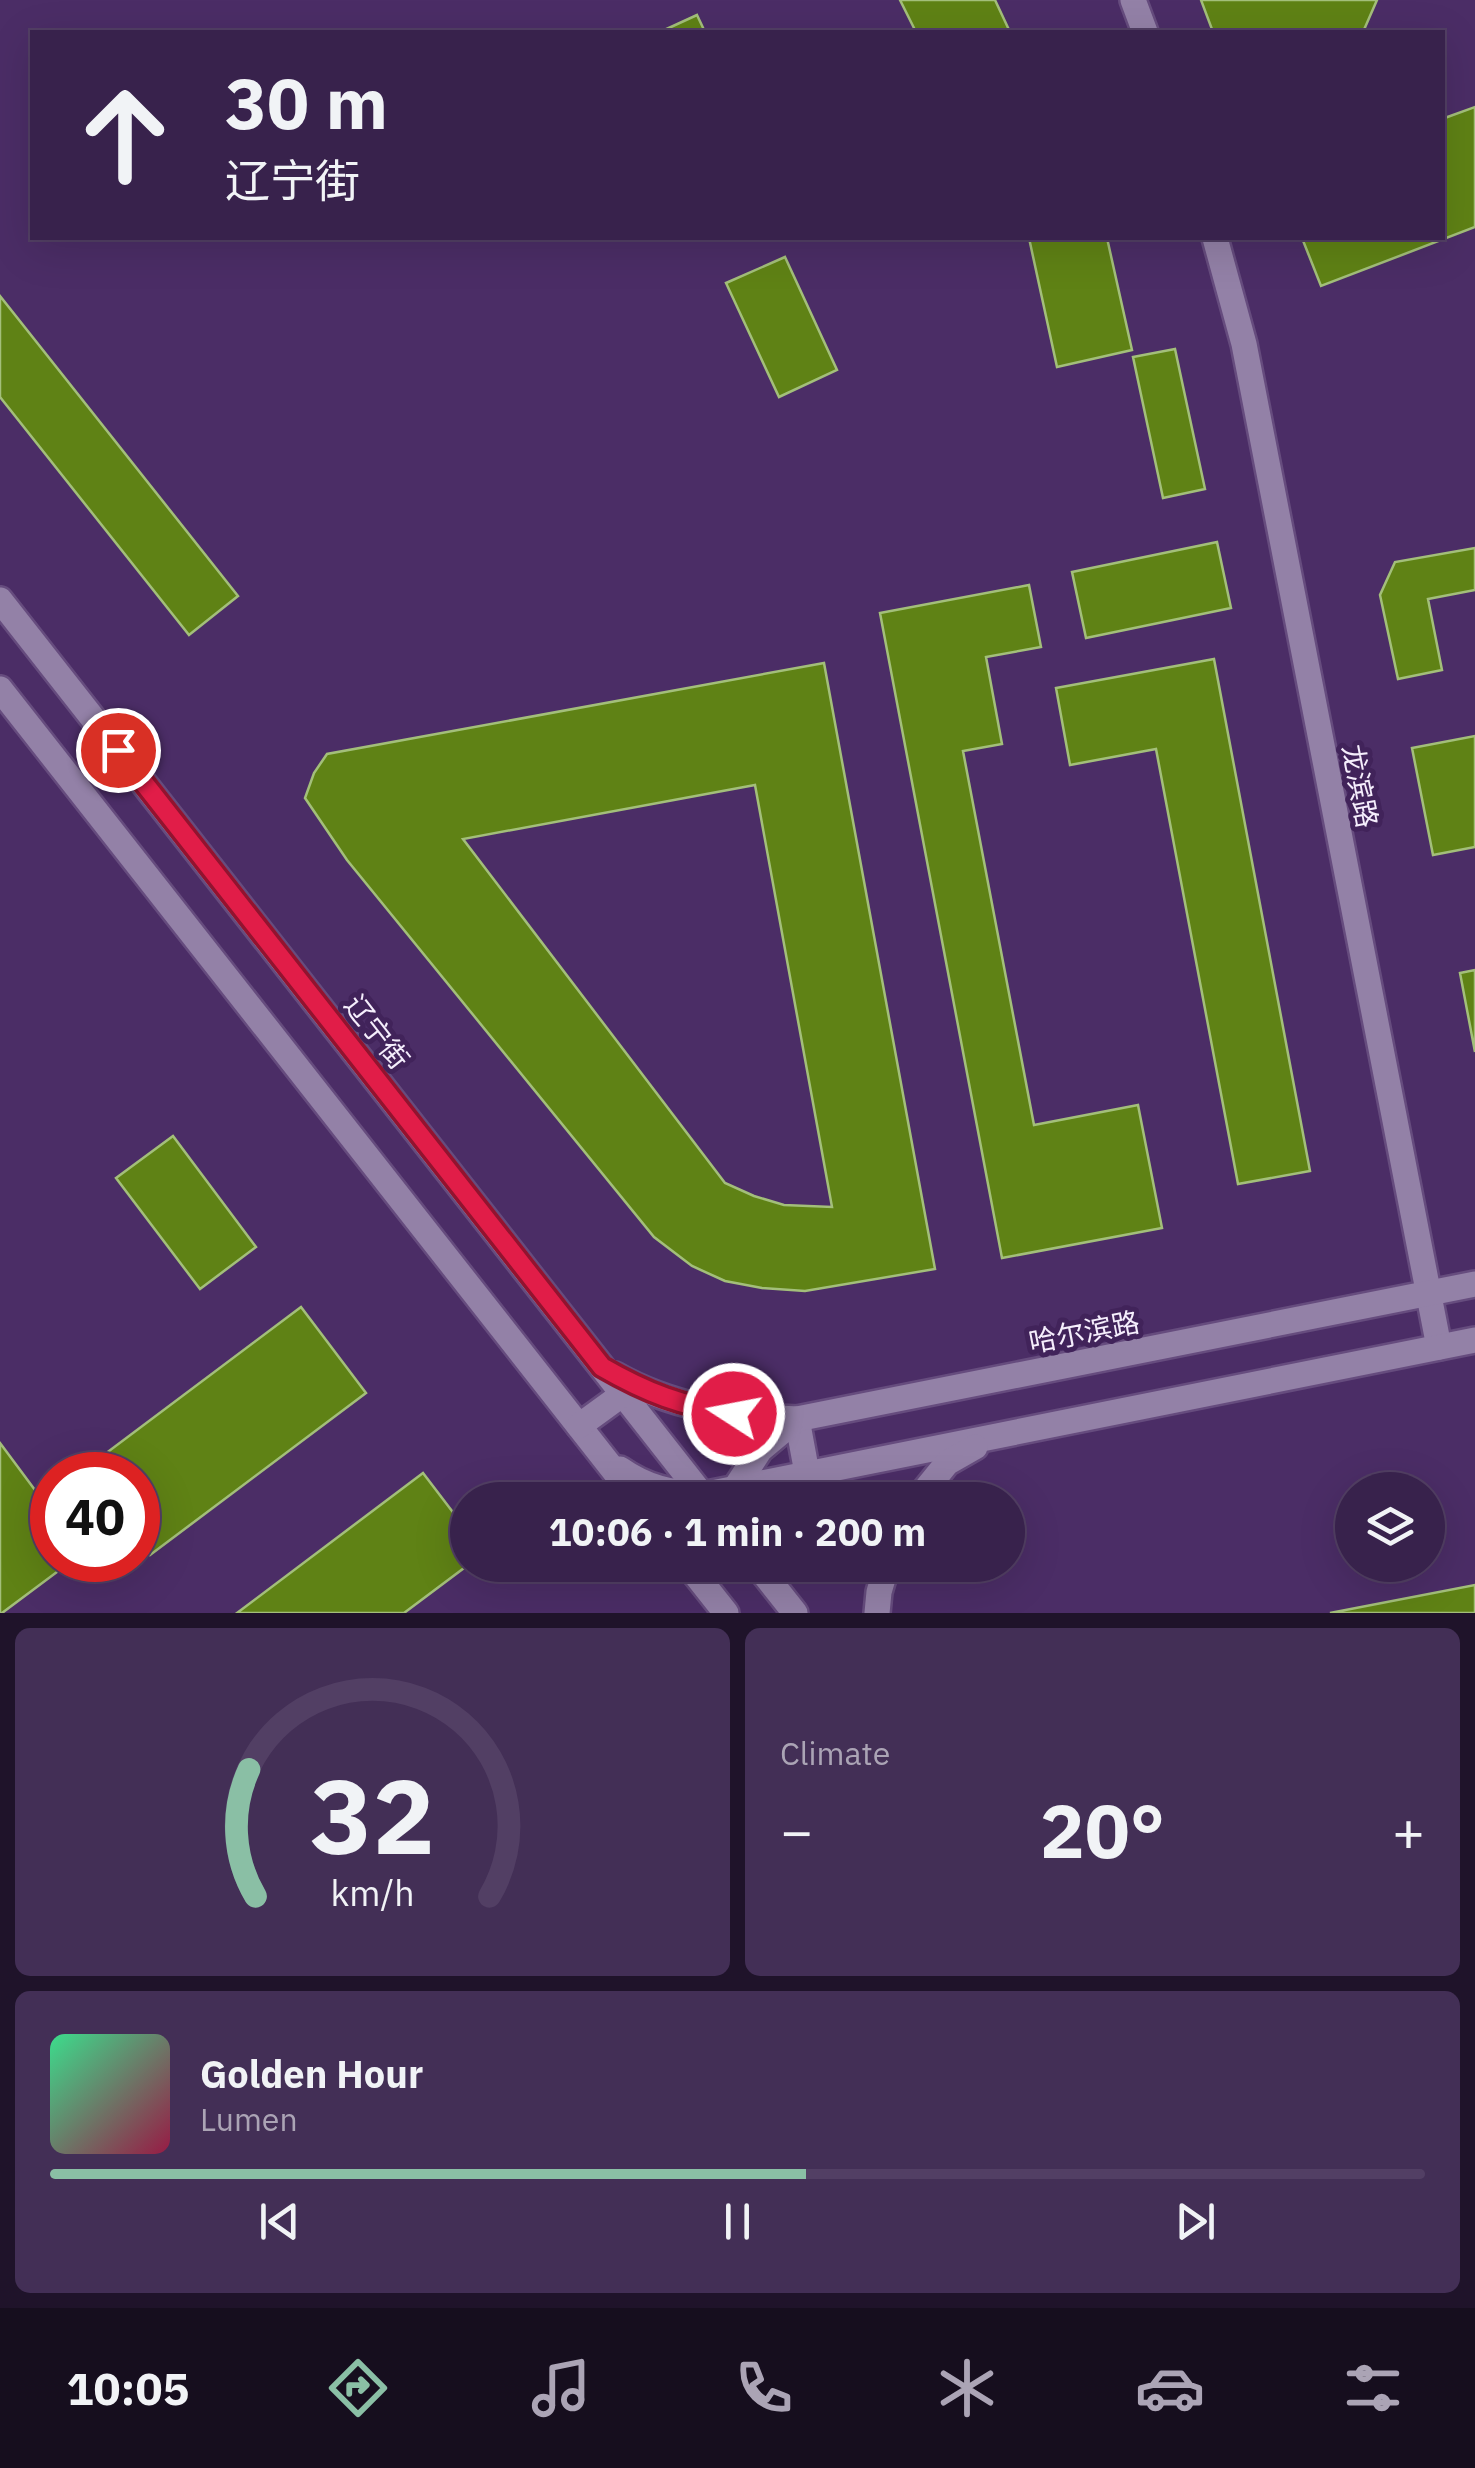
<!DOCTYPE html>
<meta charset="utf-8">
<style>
:root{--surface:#38224c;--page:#432f56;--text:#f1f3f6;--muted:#aba4b5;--line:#523f64;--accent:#8abfa5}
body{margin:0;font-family:"IBM Plex Sans","Noto Sans SC",sans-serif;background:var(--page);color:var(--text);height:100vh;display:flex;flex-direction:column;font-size:38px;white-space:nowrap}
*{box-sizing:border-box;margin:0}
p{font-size:32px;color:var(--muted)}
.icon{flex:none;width:55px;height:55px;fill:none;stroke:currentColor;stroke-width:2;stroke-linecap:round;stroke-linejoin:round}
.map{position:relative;height:1613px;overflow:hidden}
.drawer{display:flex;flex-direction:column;gap:15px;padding:15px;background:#1f132a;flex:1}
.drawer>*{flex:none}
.guide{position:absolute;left:30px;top:30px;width:1415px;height:210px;border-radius:0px;box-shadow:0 10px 40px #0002,0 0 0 2px var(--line);background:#38224c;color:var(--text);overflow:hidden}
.controls{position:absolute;left:1335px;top:1472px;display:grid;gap:20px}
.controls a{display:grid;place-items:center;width:110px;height:110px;border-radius:50%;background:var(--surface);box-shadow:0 10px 40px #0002,0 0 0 2px var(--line);font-size:50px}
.speed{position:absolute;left:30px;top:1452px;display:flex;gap:20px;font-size:50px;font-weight:700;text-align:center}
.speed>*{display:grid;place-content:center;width:130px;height:130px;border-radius:50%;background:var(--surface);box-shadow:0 10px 40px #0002,0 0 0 2px var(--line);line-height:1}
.speed .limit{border:15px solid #d22;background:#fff;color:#111}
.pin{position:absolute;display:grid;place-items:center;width:85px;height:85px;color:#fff;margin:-42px;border:5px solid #fff;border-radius:50%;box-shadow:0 2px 10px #0007}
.me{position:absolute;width:110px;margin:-55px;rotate:281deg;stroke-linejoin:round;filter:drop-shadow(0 0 8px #0008)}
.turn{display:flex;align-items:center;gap:35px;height:210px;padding:0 30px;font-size:45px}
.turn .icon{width:130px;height:130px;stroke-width:2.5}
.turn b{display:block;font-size:70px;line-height:85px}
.big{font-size:75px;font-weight:700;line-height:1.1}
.drawer .widget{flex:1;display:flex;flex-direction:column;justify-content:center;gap:15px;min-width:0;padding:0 35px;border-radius:15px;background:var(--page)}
.drawer .dial{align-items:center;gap:0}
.dial svg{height:260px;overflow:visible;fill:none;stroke:var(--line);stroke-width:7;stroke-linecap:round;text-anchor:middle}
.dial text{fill:var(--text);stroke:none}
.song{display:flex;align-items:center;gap:30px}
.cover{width:120px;height:120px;border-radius:15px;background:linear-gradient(135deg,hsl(150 70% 55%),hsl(340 70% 35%))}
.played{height:10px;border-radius:5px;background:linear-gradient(90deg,var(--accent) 55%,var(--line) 55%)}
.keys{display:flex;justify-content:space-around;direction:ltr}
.heat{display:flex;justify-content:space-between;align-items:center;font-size:55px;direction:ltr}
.drawer .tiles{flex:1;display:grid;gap:15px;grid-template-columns:1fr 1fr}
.widget:last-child{grid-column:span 2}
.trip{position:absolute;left:450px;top:1482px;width:575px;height:100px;border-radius:50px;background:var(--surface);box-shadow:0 10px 40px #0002,0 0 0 2px var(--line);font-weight:700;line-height:100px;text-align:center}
.menu{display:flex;height:160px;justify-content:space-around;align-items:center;background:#160e1e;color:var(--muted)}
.menu .icon{width:70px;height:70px}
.menu .current{color:var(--accent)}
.menu b{font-size:45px;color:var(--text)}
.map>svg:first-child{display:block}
.building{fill:#5f8215;stroke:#a3bf7a;stroke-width:2.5;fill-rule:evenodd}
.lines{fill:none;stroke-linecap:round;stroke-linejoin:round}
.minor-casing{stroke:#664c7e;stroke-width:30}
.minor{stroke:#9381a7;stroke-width:25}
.route-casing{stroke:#92132f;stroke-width:25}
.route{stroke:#e11d48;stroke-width:18}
.labels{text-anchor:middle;stroke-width:10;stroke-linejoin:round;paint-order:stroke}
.street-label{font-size:28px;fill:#f5eefc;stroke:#41235a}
</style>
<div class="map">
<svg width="1475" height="1613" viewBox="0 0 1475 1613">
<rect width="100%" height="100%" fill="#4b2d66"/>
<g class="building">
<path d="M900,0H995L1010,32H916Z"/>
<path d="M1201,0H1377L1363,32H1213Z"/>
<path d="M697,15L705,32H660Z"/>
<path d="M1475,107V227L1321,286L1302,238H1442V119Z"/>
<path d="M1029,238H1107L1132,350L1057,367Z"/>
<path d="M785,257L837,370L779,397L726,283Z"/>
<path d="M0,296L238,596L189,635L0,397Z"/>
<path d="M1175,349L1205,489L1163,498L1133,357Z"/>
<path d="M1217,542L1231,608L1086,638L1072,572Z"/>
<path d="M1475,548V590L1428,599L1442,670L1398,679L1380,595L1395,562Z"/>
<path d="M1029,585L1041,647L986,657L1002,744L963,751L1034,1125L1138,1105L1162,1228L1002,1258L880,613Z"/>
<path d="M1214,659L1310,1171L1238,1184L1156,749L1070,765L1056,688Z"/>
<path d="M824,663L935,1269L805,1291L762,1288L725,1281L692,1266L654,1237L347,860L305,798L314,773L327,754ZM755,785L832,1207L784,1205L754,1196L725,1183L463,839Z"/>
<path d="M1475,736V847L1433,855L1412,748Z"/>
<path d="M1475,970V1052L1460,973Z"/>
<path d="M173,1136L256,1247L200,1289L116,1178Z"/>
<path d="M301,1307L366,1393L150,1555L138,1539V1475H89L85,1469Z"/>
<path d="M0,1443L52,1513V1560H73L2,1613H0Z"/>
<path d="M423,1473L468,1532V1565L404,1613H237Z"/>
<path d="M1475,1585V1613H1330Z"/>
</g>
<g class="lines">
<defs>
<g id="minor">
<path d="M1133,0L1145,32"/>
<path d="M1215,238L1244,344L1439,1347"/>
<path d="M0,600L706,1500"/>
<path d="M0,689L637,1500"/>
<path d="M615,1375C671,1407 733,1416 797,1419L807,1473"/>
<path d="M579,1426L623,1394"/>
<path d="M620,1469C647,1488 670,1492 702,1495L1475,1340"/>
<path d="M730,1496L760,1450L797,1419L1475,1284"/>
<path d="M917,1500L947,1463L975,1447"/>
<path d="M688,1565L726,1613"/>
<path d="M757,1565L795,1613"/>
<path d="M877,1613L879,1592L887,1565"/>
</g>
</defs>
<use href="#minor" class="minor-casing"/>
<use href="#minor" class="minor"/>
</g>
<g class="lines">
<defs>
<path id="route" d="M118,750L602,1367C647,1393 682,1406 734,1414"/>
</defs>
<use href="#route" class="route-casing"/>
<use href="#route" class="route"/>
</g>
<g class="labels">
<g class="street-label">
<text transform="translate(1360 786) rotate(79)" y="10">龙滨路</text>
<text transform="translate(377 1032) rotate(52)" y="10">辽宁街</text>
<text transform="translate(1084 1332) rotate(-11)" y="10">哈尔滨路</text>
</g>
</g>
</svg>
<div class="controls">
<a><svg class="icon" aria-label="layers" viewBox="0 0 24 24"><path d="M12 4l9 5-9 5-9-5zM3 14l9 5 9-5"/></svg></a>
</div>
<div class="speed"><div class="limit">40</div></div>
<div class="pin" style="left:118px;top:750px;background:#d93025"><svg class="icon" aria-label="arrive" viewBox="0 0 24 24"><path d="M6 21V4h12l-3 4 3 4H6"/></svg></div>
<svg class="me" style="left:734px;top:1414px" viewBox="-20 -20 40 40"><circle r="17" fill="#e11d48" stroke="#fff" stroke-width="3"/><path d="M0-11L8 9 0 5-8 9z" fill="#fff"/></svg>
<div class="trip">10:06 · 1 min · 200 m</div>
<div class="guide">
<div class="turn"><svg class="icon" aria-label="ahead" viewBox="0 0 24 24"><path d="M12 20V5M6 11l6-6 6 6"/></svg><div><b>30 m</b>辽宁街</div></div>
</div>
</div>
<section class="drawer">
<div class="tiles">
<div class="widget dial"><svg viewBox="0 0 100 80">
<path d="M14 69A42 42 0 1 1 86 69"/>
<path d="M14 69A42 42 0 0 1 12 30" stroke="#8abfa5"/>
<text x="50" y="56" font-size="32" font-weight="700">32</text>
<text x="50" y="72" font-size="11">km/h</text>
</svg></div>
<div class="widget"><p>Climate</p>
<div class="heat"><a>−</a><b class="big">20°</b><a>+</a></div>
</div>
<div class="widget">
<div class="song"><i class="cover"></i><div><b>Golden Hour</b><p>Lumen</p></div></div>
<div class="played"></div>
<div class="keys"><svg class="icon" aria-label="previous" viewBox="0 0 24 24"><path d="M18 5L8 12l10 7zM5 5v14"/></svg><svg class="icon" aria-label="pause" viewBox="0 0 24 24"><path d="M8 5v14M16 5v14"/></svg><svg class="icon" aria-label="next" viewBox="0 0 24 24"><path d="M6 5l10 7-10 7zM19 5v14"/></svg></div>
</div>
</div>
</section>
<nav class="menu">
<b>10:05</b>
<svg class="icon current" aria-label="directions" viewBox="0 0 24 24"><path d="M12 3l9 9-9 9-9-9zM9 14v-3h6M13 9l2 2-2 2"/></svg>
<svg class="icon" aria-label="music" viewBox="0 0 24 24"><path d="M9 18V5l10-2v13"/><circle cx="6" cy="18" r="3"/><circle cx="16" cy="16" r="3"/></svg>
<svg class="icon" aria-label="phone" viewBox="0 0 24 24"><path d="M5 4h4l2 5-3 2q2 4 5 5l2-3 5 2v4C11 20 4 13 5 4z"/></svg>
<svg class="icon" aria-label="climate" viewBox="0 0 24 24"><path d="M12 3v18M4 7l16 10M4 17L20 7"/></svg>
<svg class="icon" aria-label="car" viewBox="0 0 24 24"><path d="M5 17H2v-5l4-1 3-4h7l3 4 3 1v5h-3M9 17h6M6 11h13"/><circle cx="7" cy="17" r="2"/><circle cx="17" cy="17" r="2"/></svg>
<svg class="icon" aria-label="filters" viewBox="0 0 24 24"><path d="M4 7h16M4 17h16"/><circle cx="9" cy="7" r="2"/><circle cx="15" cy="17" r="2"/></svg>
</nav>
